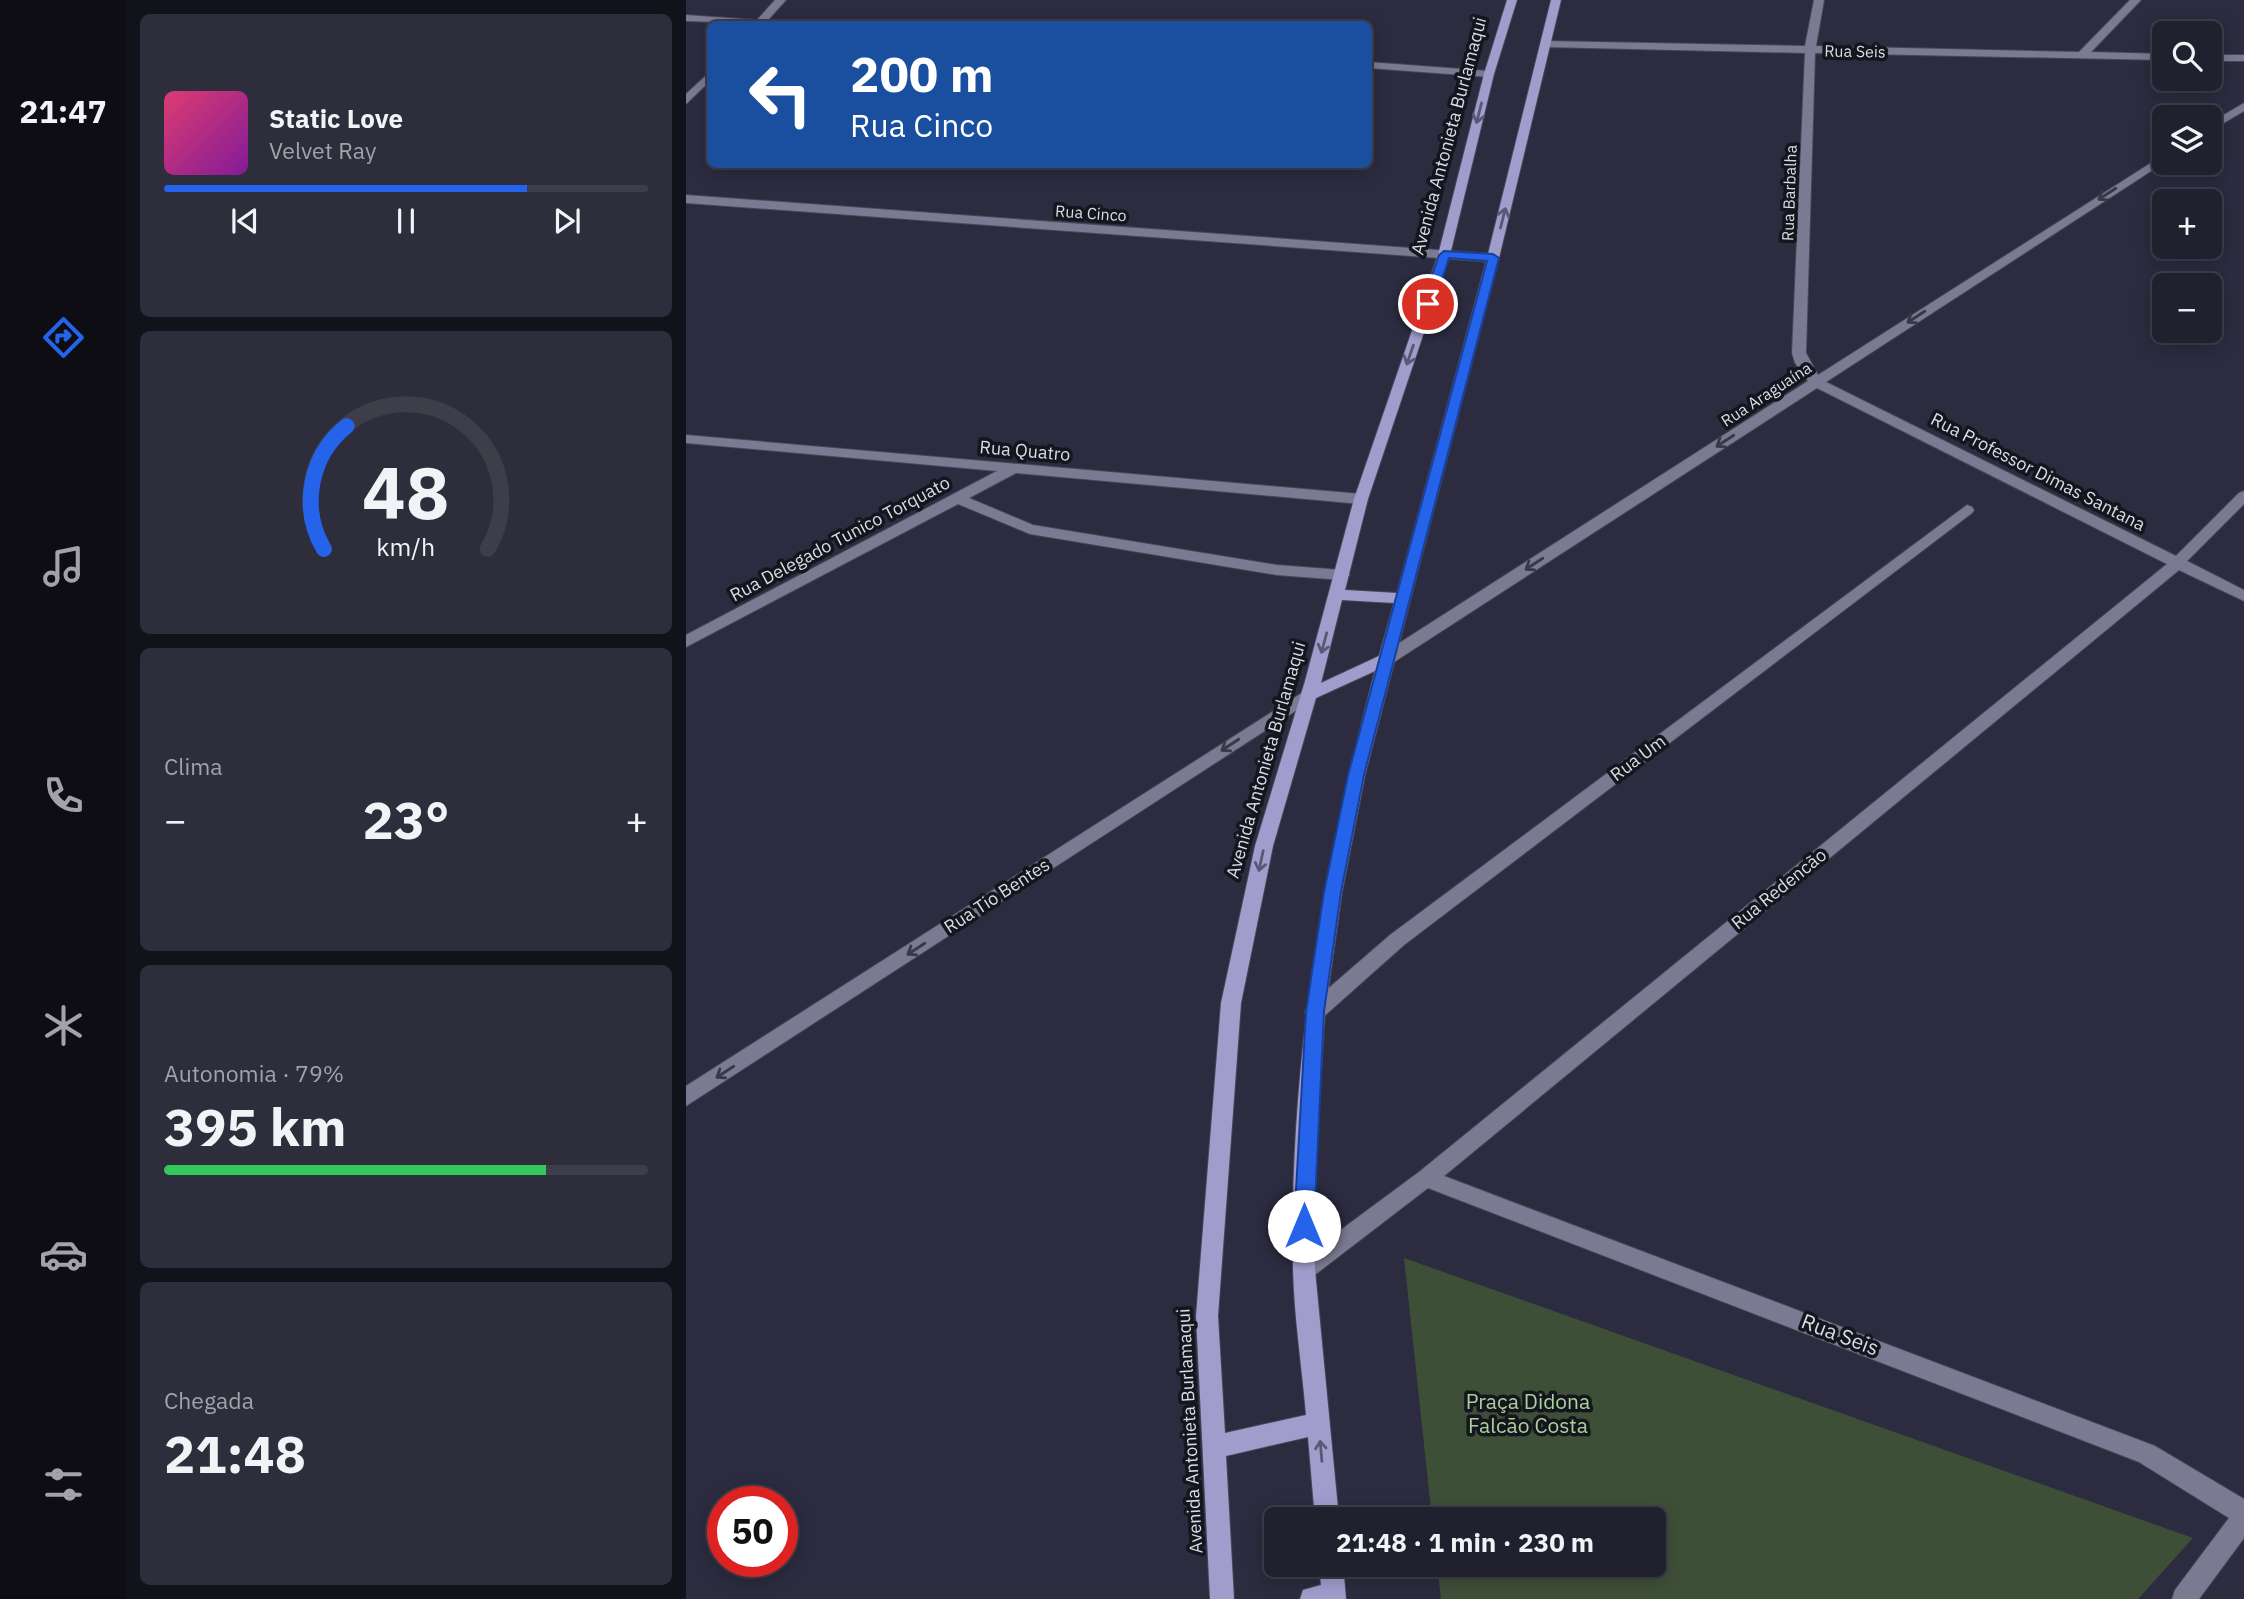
<!DOCTYPE html>
<html lang="pt">
<meta charset="utf-8">
<style>
:root{--surface:#21202f;--page:#2d2d3b;--text:#f1f3f6;--muted:#a2a3aa;--line:#3e3e4b;--accent:#2563eb}
body{margin:0;font-family:"IBM Plex Sans",sans-serif;background:var(--page);color:var(--text);height:100vh;display:flex;flex-direction:column;font-size:26px;white-space:nowrap}
*{box-sizing:border-box;margin:0}
p{font-size:23px;color:var(--muted)}
.icon{flex:none;width:38px;height:38px;fill:none;stroke:currentColor;stroke-width:2;stroke-linecap:round;stroke-linejoin:round}
.map{position:relative;flex:1;overflow:hidden}
.sheet{display:flex;flex-direction:column;gap:14px;padding:14px;background:#12121a;width:560px}
.sheet>*{flex:none}
.top-card{position:absolute;left:21px;top:21px;width:665px;height:147px;border-radius:10px;box-shadow:0 4px 18px #0003,0 0 0 2px var(--line);background:#1a4fa0;color:#fff;overflow:hidden}
.fabs{position:absolute;left:1466px;top:21px;display:grid;gap:14px}
.fabs a{display:grid;place-items:center;width:70px;height:70px;border-radius:10px;background:var(--surface);box-shadow:0 4px 18px #0003,0 0 0 2px var(--line);font-size:35px}
.speed{position:absolute;left:21px;top:1486px;display:flex;gap:14px;font-size:35px;font-weight:700;text-align:center}
.speed>*{display:grid;place-content:center;width:91px;height:91px;border-radius:50%;background:var(--surface);box-shadow:0 4px 18px #0003,0 0 0 2px var(--line);line-height:1}
.speed .limit{border:10px solid #d22;background:#fff;color:#111}
.pin{position:absolute;display:grid;place-items:center;width:60px;height:60px;color:#fff;margin:-30px;border:4px solid #fff;border-radius:50%;box-shadow:0 2px 7px #0007}
.me{position:absolute;width:77px;margin:-38px;rotate:0deg;stroke-linejoin:round;filter:drop-shadow(0 0 5px #0008)}
.turn{display:flex;align-items:center;gap:24px;height:147px;padding:0 28px;font-size:32px}
.turn .icon{width:91px;height:91px;stroke-width:2.5}
.turn b{display:block;font-size:49px;line-height:60px}
.big{font-size:52px;font-weight:700;line-height:1.1}
.sheet .tile{flex:1;display:flex;flex-direction:column;justify-content:center;gap:10px;min-width:0;padding:0 24px;border-radius:10px;background:var(--page)}
.sheet .dial{align-items:center;gap:0}
.dial svg{height:182px;overflow:visible;fill:none;stroke:var(--line);stroke-width:7;stroke-linecap:round;text-anchor:middle}
.dial text{fill:var(--text);stroke:none}
.song{display:flex;align-items:center;gap:21px}
.cover{width:84px;height:84px;border-radius:10px;background:linear-gradient(135deg,hsl(340 70% 55%),hsl(290 70% 35%))}
.played{height:7px;border-radius:4px;background:linear-gradient(90deg,var(--accent) 75%,var(--line) 75%)}
.keys{display:flex;justify-content:space-around;direction:ltr}
.heat{display:flex;justify-content:space-between;align-items:center;font-size:38px;direction:ltr}
.charge{height:10px;border-radius:5px;background:linear-gradient(90deg,#34c759 79%,var(--line) 0)}
.trip{position:absolute;left:578px;top:1507px;width:402px;height:70px;border-radius:10px;background:var(--surface);box-shadow:0 4px 18px #0003,0 0 0 2px var(--line);font-weight:700;line-height:70px;text-align:center}
main{display:flex;flex:1;min-height:0}
.dock{display:flex;flex-direction:column;width:126px;justify-content:space-around;align-items:center;background:#0d0d13;color:var(--muted)}
.dock .icon{width:49px;height:49px}
.dock .selected{color:var(--accent)}
.dock b{font-size:32px;color:var(--text)}
.map>svg:first-child{display:block}
.green{fill:#3e4f38}
.lines{fill:none;stroke-linecap:round;stroke-linejoin:round}
.minor-casing{stroke:#484758;stroke-width:2}
.major-casing{stroke:#484758;stroke-width:2}
.minor{fill:#7b7a92;fill-rule:evenodd}
.major{fill:#a09ccc;fill-rule:evenodd}
.oneway{stroke:#5a5875}
.oneway2{stroke:#393847}
.route{fill:#2563eb;stroke:#184099;stroke-width:2}
.labels{text-anchor:middle;stroke-width:7;stroke-linejoin:round;paint-order:stroke}
.far-street-label{font-size:16px;fill:#dbdbe8;stroke:#15151e}
.street-label{font-size:18px;fill:#dbdbe8;stroke:#15151e}
.near-street-label{font-size:21px;fill:#dbdbe8;stroke:#15151e}
.near-park-label{font-size:21px;fill:#a8d29a;stroke:#15151e}
</style>
<main>
<nav class="dock">
<b>21:47</b>
<svg class="icon selected" aria-label="directions" viewBox="0 0 24 24"><path d="M12 3l9 9-9 9-9-9zM9 14v-3h6M13 9l2 2-2 2"/></svg>
<svg class="icon" aria-label="music" viewBox="0 0 24 24"><path d="M9 18V5l10-2v13"/><circle cx="6" cy="18" r="3"/><circle cx="16" cy="16" r="3"/></svg>
<svg class="icon" aria-label="phone" viewBox="0 0 24 24"><path d="M5 4h4l2 5-3 2q2 4 5 5l2-3 5 2v4C11 20 4 13 5 4z"/></svg>
<svg class="icon" aria-label="climate" viewBox="0 0 24 24"><path d="M12 3v18M4 7l16 10M4 17L20 7"/></svg>
<svg class="icon" aria-label="car" viewBox="0 0 24 24"><path d="M5 17H2v-5l4-1 3-4h7l3 4 3 1v5h-3M9 17h6M6 11h13"/><circle cx="7" cy="17" r="2"/><circle cx="17" cy="17" r="2"/></svg>
<svg class="icon" aria-label="filters" viewBox="0 0 24 24"><path d="M4 7h16M4 17h16"/><circle cx="9" cy="7" r="2"/><circle cx="15" cy="17" r="2"/></svg>
</nav>
<section class="sheet">
<div class="tile">
<div class="song"><i class="cover"></i><div><b>Static Love</b><p>Velvet Ray</p></div></div>
<div class="played"></div>
<div class="keys"><svg class="icon" aria-label="previous" viewBox="0 0 24 24"><path d="M18 5L8 12l10 7zM5 5v14"/></svg><svg class="icon" aria-label="pause" viewBox="0 0 24 24"><path d="M8 5v14M16 5v14"/></svg><svg class="icon" aria-label="next" viewBox="0 0 24 24"><path d="M6 5l10 7-10 7zM19 5v14"/></svg></div>
</div>
<div class="tile dial"><svg viewBox="0 0 100 80">
<path d="M14 69A42 42 0 1 1 86 69"/>
<path d="M14 69A42 42 0 0 1 24 15" stroke="#2563eb"/>
<text x="50" y="56" font-size="32" font-weight="700">48</text>
<text x="50" y="72" font-size="11">km/h</text>
</svg></div>
<div class="tile"><p>Clima</p>
<div class="heat"><a>−</a><b class="big">23°</b><a>+</a></div>
</div>
<div class="tile"><p>Autonomia · 79%</p><b class="big">395 km</b><div class="charge"></div></div>
<div class="tile"><p>Chegada</p><b class="big">21:48</b></div>
</section>
<div class="map">
<svg width="1558" height="1599" viewBox="0 0 1558 1599">
<rect width="100%" height="100%" fill="#2c2b3f"/>
<path class="green" d="M718,1258L1507,1538L1452,1599H755L751,1565L968,1564V1519H746Z"/>
<g class="lines">
<defs>
<g id="minor">
<path d="M89,0H100L82,20L93,22L94,24L0,21V15L71,20Z"/>
<path d="M1128,0H1138L1130,46L1393,52L1444,0H1455L1405,52L1479,54V60L1129,53L1120,353L1132,375L1479,154V162L1140,382L1490,556L1553,493L1558,491V504L1501,561L1558,590V601L1493,570L758,1176L1469,1446L1558,1499V1538L1513,1599H1486L1489,1590L1543,1518L1453,1462L742,1188L626,1277L618,1280L610,1277L607,1270L610,1263L733,1172L1481,564L1131,388L705,664H693L691,660L693,656L1122,381L1109,363L1106,353L1119,53L860,47L855,44L860,41L1119,46Z"/>
<rect x="1524" y="55" width="34" height="6"/>
<path d="M682,62L803,71L808,74L803,77L682,68Z"/>
<path d="M24,72V81L0,104V94Z"/>
<path d="M1558,103V111L1524,131V123Z"/>
<path d="M0,195L807,254L813,258L807,262L0,203Z"/>
<path d="M0,435L675,494L682,499L675,504L330,473L283,498L347,525L591,565L656,570L664,575L656,580L591,575L344,534L272,504L0,647V635L311,471L0,443Z"/>
<path d="M1281,505L1286,507L1288,510L1286,513L718,945L636,1018L629,1020L622,1018L619,1012L622,1006L704,935Z"/>
<path d="M622,689L628,691L630,695L628,699L0,1106V1086Z"/>
</g>
<g id="major">
<path d="M821,0H831L808,74L764,255L682,499L659,590L711,593L801,258L865,0H875L813,258L679,775L656,892L639,1012L628,1182L629,1270L653,1519H629L622,1437L540,1456L548,1599H524L510,1316L535,1003L569,846L619,681L668,499L752,255L798,74ZM656,600L708,603L693,656L635,683ZM689,671C637,866 603,1065 607,1268C608,1317 616,1367 620,1415L539,1433L532,1316L555,1003L587,846L630,698Z"/>
<path d="M633,1564H657L660,1599H614L617,1590L635,1585Z"/>
</g>
</defs>
<use href="#minor" class="minor-casing"/>
<use href="#major" class="major-casing"/>
<use href="#minor" class="minor"/>
<use href="#major" class="major"/>
</g>
<defs><path id="oneway-shaft" d="M-6 0H5M1.5-3L5.5 0L1.5 3" fill="none" stroke-width="1.6" stroke-linecap="round" stroke-linejoin="round" transform="scale(1.75)"/></defs>
<g class="oneway">
<use href="#oneway-shaft" transform="translate(793 113) rotate(104)"/>
<use href="#oneway-shaft" transform="translate(817 218) rotate(-76)"/>
<use href="#oneway-shaft" transform="translate(724 355) rotate(109)"/>
<use href="#oneway-shaft" transform="translate(638 643) rotate(105)"/>
<use href="#oneway-shaft" transform="translate(575 861) rotate(102)"/>
<use href="#oneway-shaft" transform="translate(635 1451) rotate(-95)"/>
</g>
<g class="oneway2">
<use href="#oneway-shaft" transform="translate(1421 194) rotate(147)"/>
<use href="#oneway-shaft" transform="translate(1230 317) rotate(147)"/>
<use href="#oneway-shaft" transform="translate(1039 441) rotate(147)"/>
<use href="#oneway-shaft" transform="translate(848 564) rotate(147)"/>
<use href="#oneway-shaft" transform="translate(544 745) rotate(147)"/>
<use href="#oneway-shaft" transform="translate(230 949) rotate(147)"/>
<use href="#oneway-shaft" transform="translate(39 1072) rotate(147)"/>
</g>
<path class="route" d="M758,251L807,254L813,258L678,775L655,892L638,1012L628,1226L625,1232L618,1235L611,1232L608,1226L620,1012L638,892L662,775L801,261L763,258L748,304L738,306L736,304L753,255Z"/>
<g class="labels">
<g class="far-street-label">
<text transform="translate(1169 51) rotate(1)" y="6">Rua Seis</text>
<text transform="translate(1103 193) rotate(-88)" y="6">Rua Barbalha</text>
<text transform="translate(405 213) rotate(4)" y="6">Rua Cinco</text>
<text transform="translate(1080 394) rotate(-33)" y="6">Rua Araguaína</text>
</g>
<g class="street-label">
<text transform="translate(763 136) rotate(-75)" y="6">Avenida Antonieta Burlamaqui</text>
<text transform="translate(339 451) rotate(5)" y="6">Rua Quatro</text>
<text transform="translate(1352 472) rotate(27)" y="6">Rua Professor Dimas Santana</text>
<text transform="translate(154 539) rotate(-28)" y="6">Rua Delegado Tunico Torquato</text>
<text transform="translate(952 758) rotate(-37)" y="6">Rua Um</text>
<text transform="translate(580 760) rotate(-74)" y="6">Avenida Antonieta Burlamaqui</text>
<text transform="translate(1093 889) rotate(-39)" y="6">Rua Redencão</text>
<text transform="translate(311 896) rotate(-33)" y="6">Rua Tio Bentes</text>
<text transform="translate(504 1431) rotate(-93)" y="6">Avenida Antonieta Burlamaqui</text>
</g>
<g class="near-street-label">
<text transform="translate(1154 1335) rotate(21)" y="7">Rua Seis</text>
</g>
<g class="near-park-label">
<text x="842" y="1409">Praça Didona<tspan x="842" dy="24">Falcão Costa</tspan></text>
</g>
</g>
</svg>
<div class="fabs">
<a><svg class="icon" aria-label="search" viewBox="0 0 24 24"><circle cx="10" cy="10" r="6"/><path d="M15 15l6 6"/></svg></a>
<a><svg class="icon" aria-label="layers" viewBox="0 0 24 24"><path d="M12 4l9 5-9 5-9-5zM3 14l9 5 9-5"/></svg></a>
<a>+</a>
<a>−</a>
</div>
<div class="speed"><div class="limit">50</div></div>
<div class="pin" style="left:742px;top:304px;background:#d93025"><svg class="icon" aria-label="arrive" viewBox="0 0 24 24"><path d="M6 21V4h12l-3 4 3 4H6"/></svg></div>
<svg class="me" style="left:618px;top:1226px" viewBox="-20 -20 40 40"><circle r="19" fill="#fff"/><path d="M0-13L10 11 0 6-10 11z" fill="#2563eb"/></svg>
<div class="trip">21:48 · 1 min · 230 m</div>
<div class="top-card">
<div class="turn"><svg class="icon" aria-label="left" viewBox="0 0 24 24"><path d="M17 20v-9H6M10 6l-5 5 5 5"/></svg><div><b>200 m</b>Rua Cinco</div></div>
</div>
</div>
</main>
